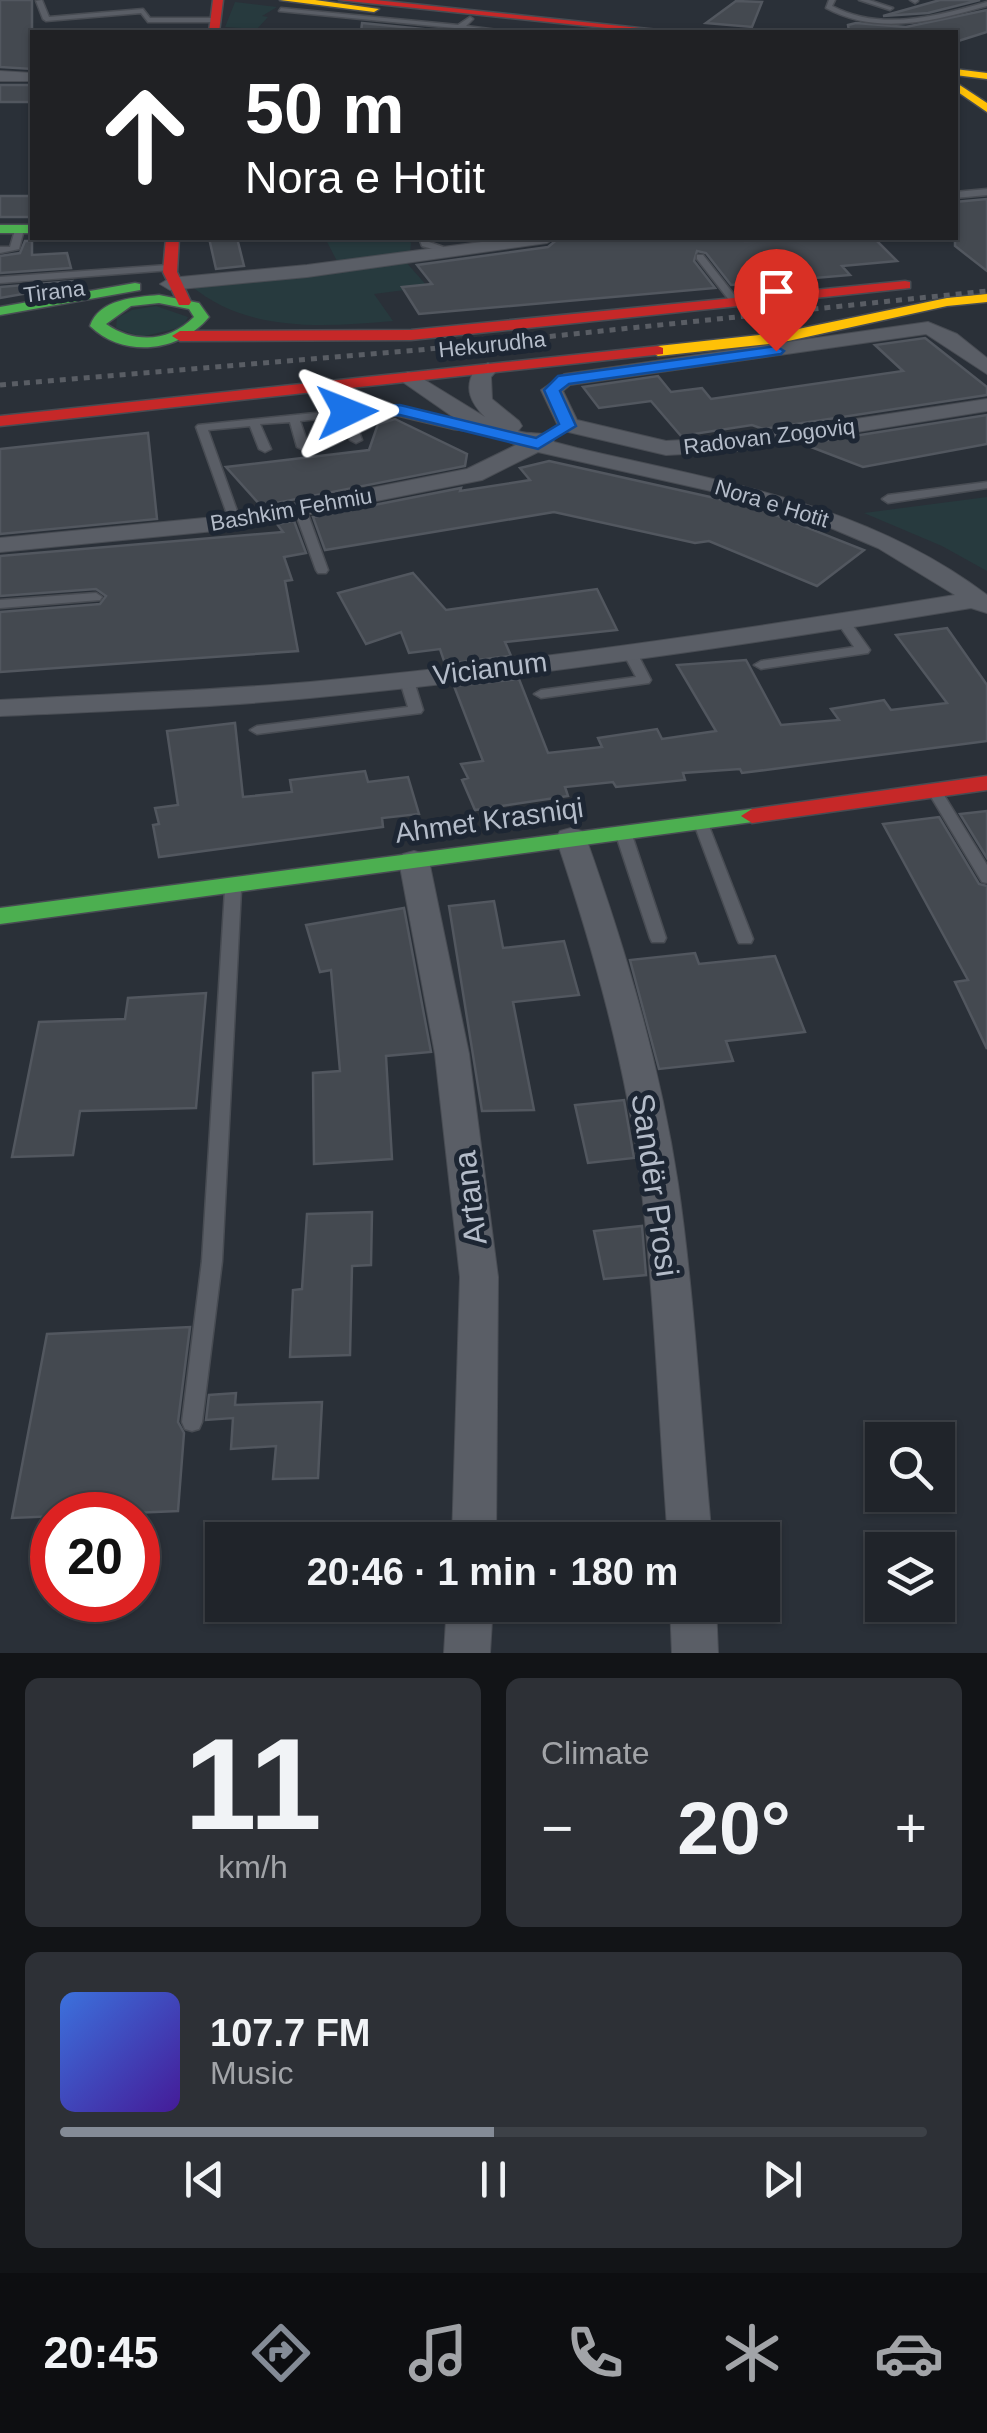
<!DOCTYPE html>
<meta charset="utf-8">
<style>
:root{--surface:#20242a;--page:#2d3036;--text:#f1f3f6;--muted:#a2a4a8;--line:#3d4147;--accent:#848b96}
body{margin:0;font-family:Helvetica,sans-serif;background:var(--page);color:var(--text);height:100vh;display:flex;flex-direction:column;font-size:38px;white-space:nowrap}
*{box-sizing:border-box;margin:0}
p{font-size:32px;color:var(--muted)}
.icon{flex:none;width:55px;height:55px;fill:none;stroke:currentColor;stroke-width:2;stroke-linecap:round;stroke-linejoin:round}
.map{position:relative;height:1653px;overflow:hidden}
.panel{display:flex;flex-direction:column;gap:25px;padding:25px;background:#121417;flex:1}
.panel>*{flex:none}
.hud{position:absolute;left:30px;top:30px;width:928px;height:210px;border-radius:0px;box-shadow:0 2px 8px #0004,0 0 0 2px var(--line);background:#202124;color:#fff;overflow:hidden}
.controls{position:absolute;left:865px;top:1422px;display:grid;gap:20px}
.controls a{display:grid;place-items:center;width:90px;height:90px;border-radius:0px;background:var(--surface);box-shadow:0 2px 8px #0004,0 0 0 2px var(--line);font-size:50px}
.speed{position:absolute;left:30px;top:1492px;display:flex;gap:20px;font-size:50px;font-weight:700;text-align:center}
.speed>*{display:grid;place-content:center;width:130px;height:130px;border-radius:50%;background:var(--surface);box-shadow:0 2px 8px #0004,0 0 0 2px var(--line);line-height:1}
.speed .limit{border:15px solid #d22;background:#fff;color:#111}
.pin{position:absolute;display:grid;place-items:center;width:85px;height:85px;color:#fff;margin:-102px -42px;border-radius:50% 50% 50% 0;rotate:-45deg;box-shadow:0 0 10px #0007}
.pin .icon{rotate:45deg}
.me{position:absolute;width:110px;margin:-55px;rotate:88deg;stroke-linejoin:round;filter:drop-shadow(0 0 8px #0008)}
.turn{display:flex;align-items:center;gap:35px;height:210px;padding:0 50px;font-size:45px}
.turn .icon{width:130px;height:130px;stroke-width:2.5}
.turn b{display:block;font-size:70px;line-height:85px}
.big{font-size:75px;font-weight:800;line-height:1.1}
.panel .card{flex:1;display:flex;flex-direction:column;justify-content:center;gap:15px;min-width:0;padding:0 35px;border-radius:15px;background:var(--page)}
.panel .dial{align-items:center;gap:0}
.dial b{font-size:130px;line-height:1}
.song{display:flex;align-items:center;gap:30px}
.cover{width:120px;height:120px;border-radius:15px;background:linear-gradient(135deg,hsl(220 70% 55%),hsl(260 70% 35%))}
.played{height:10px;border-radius:5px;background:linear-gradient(90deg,var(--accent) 50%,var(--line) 50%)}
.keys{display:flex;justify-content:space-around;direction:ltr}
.heat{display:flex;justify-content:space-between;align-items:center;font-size:55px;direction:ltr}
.panel .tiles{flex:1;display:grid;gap:25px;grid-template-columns:1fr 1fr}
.card:last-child{grid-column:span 2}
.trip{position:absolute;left:205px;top:1522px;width:575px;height:100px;border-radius:0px;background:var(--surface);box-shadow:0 2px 8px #0004,0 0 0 2px var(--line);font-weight:800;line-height:100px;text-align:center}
.tabs{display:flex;height:160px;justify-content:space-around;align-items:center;background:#0d0e11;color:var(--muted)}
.tabs .icon{width:70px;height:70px}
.tabs .on{color:var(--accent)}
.tabs b{font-size:45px;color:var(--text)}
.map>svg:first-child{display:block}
.green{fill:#273a3e}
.building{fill:#444950;stroke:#52575f;stroke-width:2.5}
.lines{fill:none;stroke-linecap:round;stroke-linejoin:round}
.lane-casing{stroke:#484c53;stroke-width:3}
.street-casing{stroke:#484c53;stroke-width:2}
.fast-casing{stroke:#484c53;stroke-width:3}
.slow-casing{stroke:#484c53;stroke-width:3}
.jam-casing{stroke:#484c53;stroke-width:3}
.lane{fill:#5a5e66;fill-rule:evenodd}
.street{fill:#5a5e66;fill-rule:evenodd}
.fast{fill:#4caf50;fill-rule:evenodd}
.slow{fill:#ffc107;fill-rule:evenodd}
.jam{fill:#c62828;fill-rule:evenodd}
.rail{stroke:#595d64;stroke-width:5;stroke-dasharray:6 6;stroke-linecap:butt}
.route{fill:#1a73e8;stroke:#114b97;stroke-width:2.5}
.labels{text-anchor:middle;stroke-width:10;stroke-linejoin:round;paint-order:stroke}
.far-street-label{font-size:22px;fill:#b4bcc9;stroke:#1d2633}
.street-label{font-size:28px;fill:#b4bcc9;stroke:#1d2633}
.near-street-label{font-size:32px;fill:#b4bcc9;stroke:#1d2633}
</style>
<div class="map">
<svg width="987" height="1653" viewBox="0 0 987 1653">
<rect width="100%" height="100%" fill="#2a3038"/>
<g class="green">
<path d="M235,2L277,7L262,16L268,17L257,29L225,27Z"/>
<path d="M304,238H407L411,243L410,253L337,261L326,240L309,242Z"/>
<path d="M405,261L428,287L374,294L393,321C322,327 247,333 190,285Z"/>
<path d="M156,306L188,317L183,327L141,337L116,328L117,318L132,310Z"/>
<path d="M987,497V571L942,546L864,513Z"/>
</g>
<g class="building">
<path d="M0,0H32V69L0,67Z"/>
<path d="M940,0H980L928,13L883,16Z"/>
<path d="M736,1L762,2L752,27L706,23Z"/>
<path d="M987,10V32L955,42V32H849L848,25L856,23L906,27Z"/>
<path d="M362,23L443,31L361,32Z"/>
<rect x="0" y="85" width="32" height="17"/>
<rect x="0" y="196" width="32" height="21"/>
<path d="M987,199V271L955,246V202Z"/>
<path d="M209,238H237L244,266L216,269Z"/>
<path d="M559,238H745V241L874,238L897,261L842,266L850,275L731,285L706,253L697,251L694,261L715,288L419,314L402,287L432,284L417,265L548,247Z"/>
<path d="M25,241H32V255L67,253L71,268L0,273V256L20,253Z"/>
<path d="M73,281L74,285L0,298V287Z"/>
<path d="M925,338L987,387V395L763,429L752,425L681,436L651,401L599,408L583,387L658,376L671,392L702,388L711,399L903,371L875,345Z"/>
<path d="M987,415V444L863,467L803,444Z"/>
<path d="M395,419L467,454L465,466L261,506L226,467L369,450L378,424Z"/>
<path d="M148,433L157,519L0,534V449Z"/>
<path d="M549,461L755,507L864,550L817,586L709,541L695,543L554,512L325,550L313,517L461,488L460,491L530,480L520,468Z"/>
<path d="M294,521L306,553L284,557L292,580L285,581L298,651L0,672V612L100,604L106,596L96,589L0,596V556L283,532L277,524Z"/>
<path d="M413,573L446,610L597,589L617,630L505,642L511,656L445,664L440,649L409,653L401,632L366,644L338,593Z"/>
<path d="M947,628L987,685V741L742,773L740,769L683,773L685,780L616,787L613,782L565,787L568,796L475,810L462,780L468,778L461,764L483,761L454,686L519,679L548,753L602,747L598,738L657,729L662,739L716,731L677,665L746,660L781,725L839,720L831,709L884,700L891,710L947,703L896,635Z"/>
<path d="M235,723L243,797L292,792L290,780L365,771L368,782L408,777L419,814L382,818L383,827L159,857L153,825L159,824L155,808L178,805L167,731Z"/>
<path d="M987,811V858L960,814Z"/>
<path d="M939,817L979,884L987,886V1049L955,982L968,980L883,824Z"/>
<path d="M494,901L503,948L564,941L579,995L513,1002L534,1110L482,1111L449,906Z"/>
<path d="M404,908L431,1052L386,1056L392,1159L314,1164L313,1073L340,1071L331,970L320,972L306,925Z"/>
<path d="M695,953L699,964L775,956L805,1032L726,1041L733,1061L659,1069L630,960Z"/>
<path d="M206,993L196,1108L80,1111L73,1155L12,1157L39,1022L125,1019L128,998Z"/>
<path d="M624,1100L634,1158L588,1163L575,1105Z"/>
<path d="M372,1212L371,1265L352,1266L350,1355L290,1357L293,1290L302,1289L307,1214Z"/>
<path d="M642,1226L646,1275L604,1279L594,1231Z"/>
<path d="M190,1327L178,1422L184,1433L178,1511L12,1518L47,1334Z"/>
<path d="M236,1393L235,1405L322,1402L318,1478L273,1479L276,1446L231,1449L233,1418L206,1420L209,1395Z"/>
</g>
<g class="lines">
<defs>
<g id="lane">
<path d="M42,0L49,17L143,9L150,18H217L220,20L217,22H148L141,13L46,21L43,19L36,1Z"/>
<path d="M829,0H835L832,6C882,32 936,16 987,2V6C933,21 878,36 826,8Z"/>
<path d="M859,0H869L893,8L890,10Z"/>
<path d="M910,0H918V1L915,3Z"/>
<path d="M281,8L458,25L470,17L473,19L466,26L515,32H495L279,11Z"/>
<path d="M214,30H301L305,32H211Z"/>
<path d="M987,189V195L955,198V192Z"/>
<path d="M16,227L24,229L19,249L0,253V247H10Z"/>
<path d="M419,238H428L429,242L455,251L450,254L422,246Z"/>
<path d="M697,255H703L739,301V305H733L697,259Z"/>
<path d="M168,265L173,268L171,270L0,283V277Z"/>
<path d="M383,406L454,423L498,428L504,431L498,434L454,429L383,412L353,415L362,440L356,443L350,440L343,416L300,421L309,447L303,450L297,447L290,422L260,424L271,449L265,452L259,449L250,426L208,430L241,522L235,526L231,525L196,427L198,425Z"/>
<path d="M987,482V488L888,503L882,499L888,495Z"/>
<path d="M300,505L306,509L328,570L326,573H318L316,570L294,509Z"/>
<path d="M96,593L102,597L100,600L0,608V600Z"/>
<path d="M843,618L848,619L868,647L870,650L868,653L761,669L754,665L761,661L854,647L837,622Z"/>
<path d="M629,647L636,651L651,680L649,683L541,698L534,694L541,690L636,677L622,651Z"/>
<path d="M406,674L413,678L423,710L421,713L257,734L250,730L257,726L408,707L399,678Z"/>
<path d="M934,785L939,787L987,865V883L982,882L927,790Z"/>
<path d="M700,816L707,821L753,939L751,943H739L737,939L693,821Z"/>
<path d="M623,827L631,832L666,938L664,942H652L650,938L615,832Z"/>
<path d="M233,885L241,890L222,1261L202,1422L199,1429L192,1431L185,1429L182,1422L202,1261L225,890Z"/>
</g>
<g id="street">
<path d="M0,71L32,73V81H0Z"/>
<path d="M511,238H556L547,243L307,277L170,290L160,284L170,278L307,265Z"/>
<path d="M928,322L957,334L987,358V374L926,334L570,385L563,391L577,420L666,441L738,437L987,399V411L738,451L666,455L560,430L541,390L564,374Z"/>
<path d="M488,363L498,369L491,377L492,399L519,421L522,426L518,431C531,435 540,432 552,435L554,442L577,448C722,482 865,503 987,595V613L971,608C752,644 532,677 310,698C207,708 104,711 0,716V700C103,694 207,691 310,682C526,662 741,630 955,595L878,548L805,517L733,496L538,452L482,480L235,529L0,552V538L235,515L467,469L516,445L456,419L397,378L408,372L415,374L485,417C471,403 464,389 474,371Z"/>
<path d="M571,828L582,831L586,838C626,951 660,1065 678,1184C695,1301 701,1422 712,1540H668C659,1422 655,1302 641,1184C626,1065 594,951 556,838L560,831Z"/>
<path d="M414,851L425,854L429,861L469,1054L498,1277L496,1540H452L460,1277L435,1054L399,861L403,854Z"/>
<path d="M447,1605H493L490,1653H444Z"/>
<path d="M670,1605H716L718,1653H672Z"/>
</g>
<g id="fast">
<rect x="0" y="225" width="32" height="8"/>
<path d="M135,283L140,284V290L0,315V307Z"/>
<path d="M159,295L199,303L209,317C180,352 124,359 90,326C99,299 135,297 159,295ZM159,303L189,309L194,317C169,342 135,344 106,324L131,306Z"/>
<path d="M752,809L760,811L763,816L760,821L0,924V908Z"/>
</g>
<g id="slow">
<path d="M280,0H315L379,9L374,12Z"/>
<path d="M955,69L987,73V79L955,75Z"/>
<path d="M955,82L987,103V112L955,90Z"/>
<path d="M987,294V302L947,306L779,343L658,356L650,351L658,346L779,333L947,298Z"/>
</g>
<g id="jam">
<path d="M213,0H223L219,32H209Z"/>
<path d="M339,0H375L677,32H645Z"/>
<path d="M166,238H179L177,272L191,302L189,305H179L163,272Z"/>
<path d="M905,281L910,282V288L411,340L180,341L172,336L180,331L411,330Z"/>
<path d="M658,346L663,348V354L0,426V416Z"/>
<path d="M987,776V790L752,823L741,816L752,809Z"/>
</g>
</defs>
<use href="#lane" class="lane-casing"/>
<use href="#street" class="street-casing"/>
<use href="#fast" class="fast-casing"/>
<use href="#slow" class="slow-casing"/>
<use href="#jam" class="jam-casing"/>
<use href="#lane" class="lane"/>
<use href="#street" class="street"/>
<use href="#fast" class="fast"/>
<use href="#slow" class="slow"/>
<use href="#jam" class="jam"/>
<path class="rail" d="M0,385L419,350L987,291"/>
</g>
<path class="route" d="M776,346L784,351L781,354L569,384L560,391L576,426L538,449L400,415L347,417L339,412L347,407L400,405L536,438L559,424L544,390L558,376Z"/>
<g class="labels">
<g class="far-street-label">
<text transform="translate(54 291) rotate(-7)" y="8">Tirana</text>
<text transform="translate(492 344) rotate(-6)" y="8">Hekurudha</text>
<text transform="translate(769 436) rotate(-7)" y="8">Radovan Zogoviq</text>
<text transform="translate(772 503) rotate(17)" y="8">Nora e Hotit</text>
<text transform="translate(291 509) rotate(-10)" y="8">Bashkim Fehmiu</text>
</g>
<g class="street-label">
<text transform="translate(490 668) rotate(-7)" y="10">Vicianum</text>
<text transform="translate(489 820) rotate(-8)" y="10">Ahmet Krasniqi</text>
</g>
<g class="near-street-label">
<text transform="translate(655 1185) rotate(82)" y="11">Sandër Prosi</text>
<text transform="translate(470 1198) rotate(-97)" y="11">Artana</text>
</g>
</g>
</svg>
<div class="controls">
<a><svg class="icon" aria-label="search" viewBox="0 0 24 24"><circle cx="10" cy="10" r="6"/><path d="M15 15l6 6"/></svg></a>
<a><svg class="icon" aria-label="layers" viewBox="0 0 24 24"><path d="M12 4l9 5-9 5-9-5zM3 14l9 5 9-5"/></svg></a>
</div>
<div class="speed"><div class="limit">20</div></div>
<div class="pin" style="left:776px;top:351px;background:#d93025"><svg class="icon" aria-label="arrive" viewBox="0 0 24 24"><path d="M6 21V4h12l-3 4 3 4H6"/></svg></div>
<svg class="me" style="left:347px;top:412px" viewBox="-20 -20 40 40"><path d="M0-17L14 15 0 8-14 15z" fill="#1a73e8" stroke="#fff" stroke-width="4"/></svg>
<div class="trip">20:46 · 1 min · 180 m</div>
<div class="hud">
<div class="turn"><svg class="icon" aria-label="ahead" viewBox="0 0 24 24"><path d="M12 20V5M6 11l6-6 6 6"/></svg><div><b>50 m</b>Nora e Hotit</div></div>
</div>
</div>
<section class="panel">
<div class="tiles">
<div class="card dial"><b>11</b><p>km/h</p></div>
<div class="card"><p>Climate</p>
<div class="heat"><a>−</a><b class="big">20°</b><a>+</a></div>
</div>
<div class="card">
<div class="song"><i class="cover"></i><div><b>107.7 FM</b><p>Music</p></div></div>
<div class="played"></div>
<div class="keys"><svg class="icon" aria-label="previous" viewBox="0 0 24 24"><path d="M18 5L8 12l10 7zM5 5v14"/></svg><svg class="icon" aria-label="pause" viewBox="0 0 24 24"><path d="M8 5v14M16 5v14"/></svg><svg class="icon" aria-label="next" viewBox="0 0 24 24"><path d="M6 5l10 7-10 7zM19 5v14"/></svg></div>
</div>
</div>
</section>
<nav class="tabs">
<b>20:45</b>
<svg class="icon on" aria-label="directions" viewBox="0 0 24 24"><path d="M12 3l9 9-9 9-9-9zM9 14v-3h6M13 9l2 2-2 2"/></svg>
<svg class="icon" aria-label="music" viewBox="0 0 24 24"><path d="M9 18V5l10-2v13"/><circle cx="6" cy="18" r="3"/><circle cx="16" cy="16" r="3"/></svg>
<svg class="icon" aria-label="phone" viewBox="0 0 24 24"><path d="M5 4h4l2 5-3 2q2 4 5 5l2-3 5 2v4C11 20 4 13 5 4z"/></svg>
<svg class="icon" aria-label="climate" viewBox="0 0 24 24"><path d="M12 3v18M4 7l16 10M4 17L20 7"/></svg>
<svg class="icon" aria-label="car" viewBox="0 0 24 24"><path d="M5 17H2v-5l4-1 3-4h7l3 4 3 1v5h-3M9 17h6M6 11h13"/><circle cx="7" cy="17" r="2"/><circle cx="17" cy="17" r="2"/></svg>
</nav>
